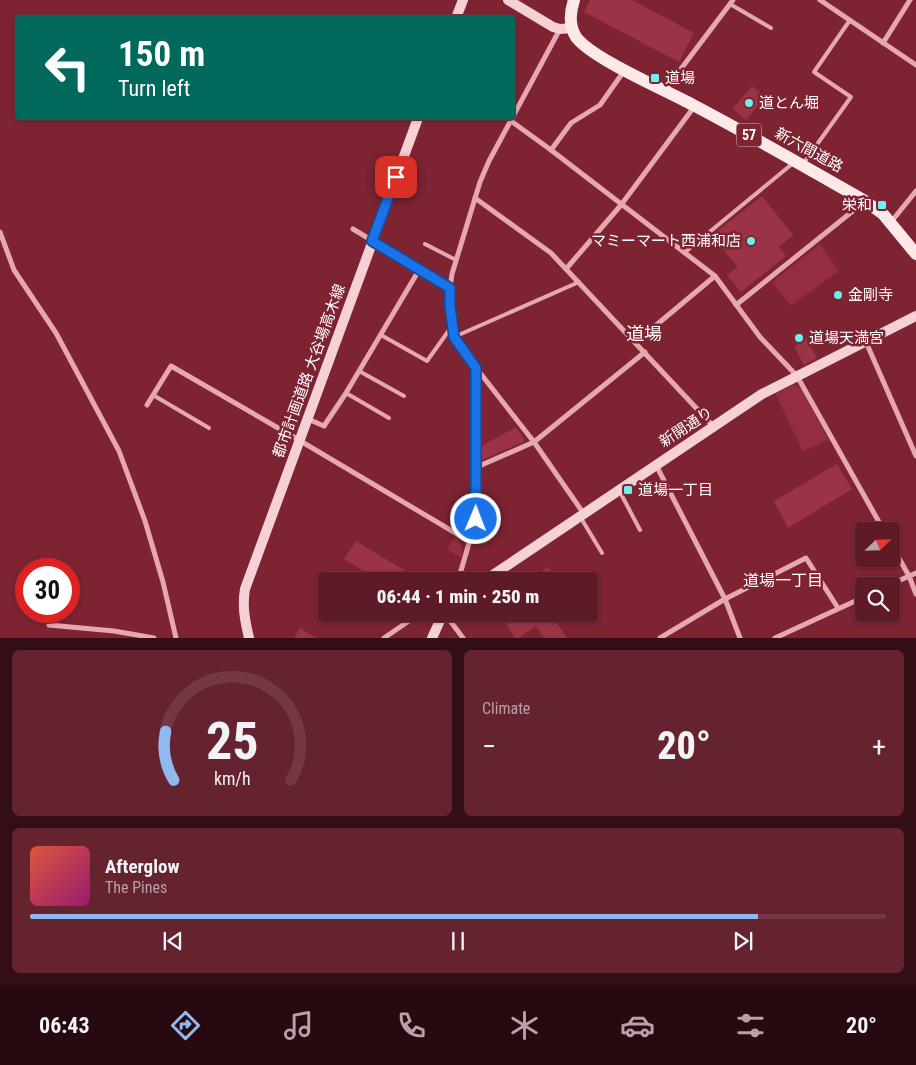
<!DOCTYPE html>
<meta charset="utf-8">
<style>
:root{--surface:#5e1a26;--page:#64232e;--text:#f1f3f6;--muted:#b9a1a7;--line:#733843;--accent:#90b9f0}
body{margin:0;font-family:"Roboto Condensed","Noto Sans JP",sans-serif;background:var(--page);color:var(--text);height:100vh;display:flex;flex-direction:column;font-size:19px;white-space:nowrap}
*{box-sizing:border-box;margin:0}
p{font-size:16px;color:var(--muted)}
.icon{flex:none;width:28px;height:28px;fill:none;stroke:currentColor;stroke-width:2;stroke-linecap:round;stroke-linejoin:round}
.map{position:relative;height:638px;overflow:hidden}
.drawer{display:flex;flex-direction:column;gap:12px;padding:12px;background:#340e15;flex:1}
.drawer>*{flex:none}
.guide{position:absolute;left:15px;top:15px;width:500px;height:105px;border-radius:5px;box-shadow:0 1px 4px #0004,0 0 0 1px var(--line);background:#00695c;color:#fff;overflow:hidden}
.needle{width:32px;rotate:67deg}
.buttons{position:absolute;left:855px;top:522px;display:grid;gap:10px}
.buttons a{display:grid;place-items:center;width:45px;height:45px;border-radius:5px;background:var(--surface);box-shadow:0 1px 4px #0004,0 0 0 1px var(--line);font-size:25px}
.speed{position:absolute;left:15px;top:558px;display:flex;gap:10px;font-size:25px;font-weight:700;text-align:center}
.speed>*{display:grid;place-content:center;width:65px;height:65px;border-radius:50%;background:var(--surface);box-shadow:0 1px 4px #0004,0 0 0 1px var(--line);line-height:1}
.speed .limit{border:8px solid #d22;background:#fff;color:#111}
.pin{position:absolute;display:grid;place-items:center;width:42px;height:42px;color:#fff;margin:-21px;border-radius:10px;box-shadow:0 2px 8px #0006}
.me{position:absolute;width:55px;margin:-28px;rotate:1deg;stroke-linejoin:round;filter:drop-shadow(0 0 4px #0008)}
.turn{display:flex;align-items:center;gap:18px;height:105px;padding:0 20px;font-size:22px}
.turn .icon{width:65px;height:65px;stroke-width:2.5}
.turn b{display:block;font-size:35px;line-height:42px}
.big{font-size:38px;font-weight:800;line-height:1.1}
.drawer .widget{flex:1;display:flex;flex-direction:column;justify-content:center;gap:8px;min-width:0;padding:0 18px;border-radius:8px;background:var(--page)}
.drawer .dial{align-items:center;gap:0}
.dial svg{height:130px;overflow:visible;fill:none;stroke:var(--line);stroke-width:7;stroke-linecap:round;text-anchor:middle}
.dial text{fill:var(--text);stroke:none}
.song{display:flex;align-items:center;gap:15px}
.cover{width:60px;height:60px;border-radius:8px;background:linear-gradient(135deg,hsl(10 70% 55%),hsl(320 70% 35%))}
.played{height:5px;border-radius:2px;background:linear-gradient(90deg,var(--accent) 85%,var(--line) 85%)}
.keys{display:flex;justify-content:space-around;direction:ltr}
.heat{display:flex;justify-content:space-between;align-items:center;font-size:28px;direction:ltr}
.drawer .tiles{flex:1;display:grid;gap:12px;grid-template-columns:1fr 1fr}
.widget:last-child{grid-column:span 2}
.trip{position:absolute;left:318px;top:572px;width:280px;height:50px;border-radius:5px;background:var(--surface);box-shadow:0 1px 4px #0004,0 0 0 1px var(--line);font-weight:800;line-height:50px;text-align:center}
.menu{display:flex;height:80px;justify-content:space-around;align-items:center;background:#260a0f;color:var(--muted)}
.menu .icon{width:35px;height:35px}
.menu .selected{color:var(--accent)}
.menu b{font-size:22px;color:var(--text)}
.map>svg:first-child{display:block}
.green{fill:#942d40}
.building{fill:#9a3345}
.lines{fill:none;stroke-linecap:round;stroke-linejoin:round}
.lane{stroke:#e6a7b2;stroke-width:4}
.street{stroke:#e6a7b2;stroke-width:5}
.secondary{stroke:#f5d1d6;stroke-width:10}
.primary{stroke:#fde8ea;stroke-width:12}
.route-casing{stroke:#114b97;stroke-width:12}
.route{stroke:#1a73e8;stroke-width:9}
.poi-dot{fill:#6af1ee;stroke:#7d2332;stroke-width:2}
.labels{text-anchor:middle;stroke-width:5;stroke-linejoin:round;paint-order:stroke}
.shield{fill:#7d2332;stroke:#d8bdc2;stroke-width:1}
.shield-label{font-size:14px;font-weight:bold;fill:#fff}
.poi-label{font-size:15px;fill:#fff;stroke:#7d2332;text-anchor:start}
.street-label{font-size:15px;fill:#fff;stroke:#7d2332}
.neighbourhood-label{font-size:16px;fill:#fff;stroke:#7d2332}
.quarter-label{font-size:18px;fill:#fff;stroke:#7d2332}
</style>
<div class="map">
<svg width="916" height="638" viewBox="0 0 916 638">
<rect width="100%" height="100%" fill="#7d2332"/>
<g class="green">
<path d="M820,244L839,271L791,306L772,282Z"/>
<path d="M793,385L801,388L828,439L803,452L775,393Z"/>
<path d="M455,536C462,542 462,549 462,558L447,550Z"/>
</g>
<g class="building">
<path d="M590,0H632L694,33L679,62L584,12Z"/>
<path d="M752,86L765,97L746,120L733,109Z"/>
<path d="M762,196L793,235L779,247L786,256L741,292L727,275L737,267L712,235Z"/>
<path d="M799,332H802L817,358L804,365L794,347L798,345L792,335Z"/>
<path d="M516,427L525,441L482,460V446Z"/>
<path d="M837,464L852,489L788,528L774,501Z"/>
<path d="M356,541L422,581H381L344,559Z"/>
<path d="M548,567L558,581H527Z"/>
<path d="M500,614H551L567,638H544L536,626L519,638H515Z"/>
<path d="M300,628L316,638H294Z"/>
</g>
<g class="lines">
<g class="lane">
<path d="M730,4L771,28"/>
<path d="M803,164L851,97L814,72L850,20"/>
<path d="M425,244L456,260"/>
<path d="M684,253L792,164"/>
<path d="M381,335L427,361L452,326"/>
<path d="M454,337L579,282"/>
<path d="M359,371L404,396"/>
<path d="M346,393L389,418"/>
<path d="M153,395L209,428"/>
<path d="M620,492L640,530"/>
<path d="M581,518L602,553"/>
</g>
<g class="street">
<path d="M820,0L916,65"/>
<path d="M883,43L910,0"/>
<path d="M665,90L733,0"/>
<path d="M511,121L551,150L715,276L760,337L797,376L884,531"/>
<path d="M551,150L571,123L600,105L624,71"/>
<path d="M475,198L551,253L714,427"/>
<path d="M891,222L916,191"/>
<path d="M353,229L450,288"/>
<path d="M0,232L14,270L56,333L119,451L145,521L163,582L176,638"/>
<path d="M566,269L621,205L694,107"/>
<path d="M736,305L864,202"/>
<path d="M636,342L715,276"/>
<path d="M866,342L916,456"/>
<path d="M477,369L534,442L584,514"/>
<path d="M147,405L171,366L292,436L469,541"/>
<path d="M308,419L324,426L346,393L419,270"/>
<path d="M656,465L725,599L740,638"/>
<path d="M477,467L534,442L645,352"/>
<path d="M891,544L909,576L916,594"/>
<path d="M458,581L476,519L477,368L454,337L450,306V288L452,274L480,182L489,161L560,29"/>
<path d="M887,586L916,573"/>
<path d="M445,614L463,638"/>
<path d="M49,625L114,631L154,638"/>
<path d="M384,638L419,614"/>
<path d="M660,638L725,599L806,558L838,608"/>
<path d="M775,638L864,597"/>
</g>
<g class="secondary">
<path d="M508,0L553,27L560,29L572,28"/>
<path d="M456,18L463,0"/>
<path d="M484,581L762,394L916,316"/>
<path d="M249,638C245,621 242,606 245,589L418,118"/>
<path d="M432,638L443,614"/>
</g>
<path class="primary" d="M574,0C570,12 569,26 576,37C592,59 668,91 695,106C752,136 809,169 865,201L883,214L916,254"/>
</g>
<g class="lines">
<defs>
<path id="route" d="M396,177L372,241L450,288V306L454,337L476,368V519"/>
</defs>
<use href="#route" class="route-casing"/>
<use href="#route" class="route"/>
</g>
<g class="poi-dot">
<rect x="650" y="73" width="10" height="10" rx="2.5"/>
<circle cx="749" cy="103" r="5"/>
<rect x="877" y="200" width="10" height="10" rx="2.5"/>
<circle cx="751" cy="241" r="5"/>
<circle cx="838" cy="295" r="5"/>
<circle cx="799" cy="338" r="5"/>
<rect x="623" y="485" width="10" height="10" rx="2.5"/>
</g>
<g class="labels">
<rect class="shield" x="736.5" y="123.5" width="25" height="23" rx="4"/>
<g class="shield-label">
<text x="749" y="140">57</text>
</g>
<g class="poi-label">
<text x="665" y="83">道場</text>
<text x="759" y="108">道とん堀</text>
<text x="872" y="210" text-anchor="end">栄和</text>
<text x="741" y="246" text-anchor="end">マミーマート西浦和店</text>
<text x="848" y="300">金剛寺</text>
<text x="809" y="343">道場天満宮</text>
<text x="638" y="495">道場一丁目</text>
</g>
<g class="street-label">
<text transform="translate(809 150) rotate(29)" y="5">新六間道路</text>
<text transform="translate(309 371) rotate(-70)" y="5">都市計画道路 大谷場高木線</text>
<text transform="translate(686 427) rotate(-33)" y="5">新開通り</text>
</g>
<g class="neighbourhood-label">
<text x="783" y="586">道場一丁目</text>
</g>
<g class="quarter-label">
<text x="644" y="340">道場</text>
</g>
</g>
</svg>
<div class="buttons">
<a><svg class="needle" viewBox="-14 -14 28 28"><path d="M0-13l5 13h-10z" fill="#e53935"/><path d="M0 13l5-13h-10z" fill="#b9a1a7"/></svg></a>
<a><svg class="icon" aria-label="search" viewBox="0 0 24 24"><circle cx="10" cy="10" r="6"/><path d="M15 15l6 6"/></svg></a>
</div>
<div class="speed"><div class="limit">30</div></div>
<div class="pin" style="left:396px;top:177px;background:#d93025"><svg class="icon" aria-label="arrive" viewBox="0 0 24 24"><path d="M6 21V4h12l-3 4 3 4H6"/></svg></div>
<svg class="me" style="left:476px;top:519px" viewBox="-20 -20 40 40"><circle r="17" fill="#1a73e8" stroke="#fff" stroke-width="3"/><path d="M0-11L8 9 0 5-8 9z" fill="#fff"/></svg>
<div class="trip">06:44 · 1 min · 250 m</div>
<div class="guide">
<div class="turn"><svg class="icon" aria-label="left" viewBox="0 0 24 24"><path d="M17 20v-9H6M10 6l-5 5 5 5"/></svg><div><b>150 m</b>Turn left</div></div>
</div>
</div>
<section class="drawer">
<div class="tiles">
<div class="widget dial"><svg viewBox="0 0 100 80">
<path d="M14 69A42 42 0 1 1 86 69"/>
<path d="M14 69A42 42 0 0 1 9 39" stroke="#90b9f0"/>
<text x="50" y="56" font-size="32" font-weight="700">25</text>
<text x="50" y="72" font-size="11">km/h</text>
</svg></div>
<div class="widget"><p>Climate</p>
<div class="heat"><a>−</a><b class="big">20°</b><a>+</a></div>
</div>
<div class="widget">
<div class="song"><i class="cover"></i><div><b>Afterglow</b><p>The Pines</p></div></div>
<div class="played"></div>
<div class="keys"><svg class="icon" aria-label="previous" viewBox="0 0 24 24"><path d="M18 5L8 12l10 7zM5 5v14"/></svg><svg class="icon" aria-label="pause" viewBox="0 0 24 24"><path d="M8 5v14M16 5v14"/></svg><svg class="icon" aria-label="next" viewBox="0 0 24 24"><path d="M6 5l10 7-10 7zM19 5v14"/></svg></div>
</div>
</div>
</section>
<nav class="menu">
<b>06:43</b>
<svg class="icon selected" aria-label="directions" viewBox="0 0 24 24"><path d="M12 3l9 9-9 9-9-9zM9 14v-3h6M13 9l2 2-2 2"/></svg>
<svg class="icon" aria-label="music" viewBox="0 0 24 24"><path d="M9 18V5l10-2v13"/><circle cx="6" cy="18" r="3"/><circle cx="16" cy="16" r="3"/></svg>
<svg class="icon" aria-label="phone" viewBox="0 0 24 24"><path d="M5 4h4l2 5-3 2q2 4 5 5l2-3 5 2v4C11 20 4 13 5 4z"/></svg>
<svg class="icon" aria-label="climate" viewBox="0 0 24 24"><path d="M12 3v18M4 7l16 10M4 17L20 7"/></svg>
<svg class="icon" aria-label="car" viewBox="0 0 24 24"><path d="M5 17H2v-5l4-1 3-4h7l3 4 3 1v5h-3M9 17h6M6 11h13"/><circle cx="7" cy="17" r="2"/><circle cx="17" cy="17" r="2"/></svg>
<svg class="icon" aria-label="filters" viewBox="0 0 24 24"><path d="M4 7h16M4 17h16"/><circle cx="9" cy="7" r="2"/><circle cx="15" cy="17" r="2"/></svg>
<b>20°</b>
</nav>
